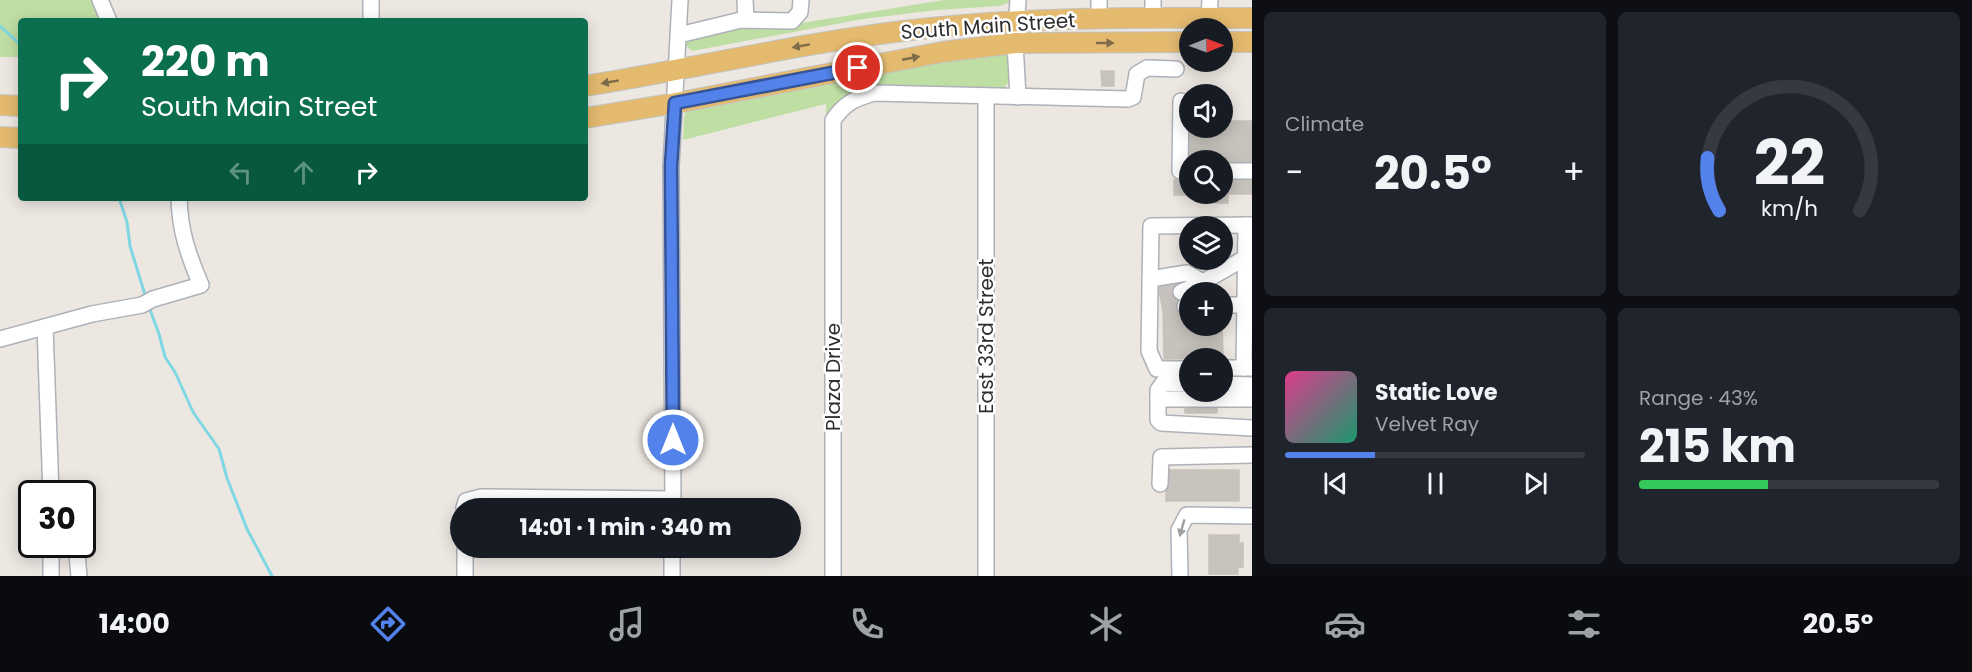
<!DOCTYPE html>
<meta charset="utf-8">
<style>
:root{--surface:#171b24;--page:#20242c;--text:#f1f3f6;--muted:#9ea1a6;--line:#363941;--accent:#5282ea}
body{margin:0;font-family:Poppins,sans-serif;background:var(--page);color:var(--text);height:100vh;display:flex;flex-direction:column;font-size:22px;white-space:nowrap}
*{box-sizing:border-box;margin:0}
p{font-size:20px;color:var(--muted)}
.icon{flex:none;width:33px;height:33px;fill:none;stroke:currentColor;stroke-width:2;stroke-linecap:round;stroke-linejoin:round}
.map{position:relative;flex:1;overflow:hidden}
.details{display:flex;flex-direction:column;gap:12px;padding:12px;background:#0d0f14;width:720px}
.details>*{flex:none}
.top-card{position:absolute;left:18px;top:18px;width:570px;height:183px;border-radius:6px;box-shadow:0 3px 15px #0003;background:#0b6e4f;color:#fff;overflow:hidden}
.needle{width:39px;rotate:89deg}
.tools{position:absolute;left:1179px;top:18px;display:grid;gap:12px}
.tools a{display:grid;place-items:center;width:54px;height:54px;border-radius:50%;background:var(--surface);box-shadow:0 3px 15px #0003;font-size:30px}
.speed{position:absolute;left:18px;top:480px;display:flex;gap:12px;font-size:30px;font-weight:700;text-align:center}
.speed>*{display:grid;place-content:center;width:78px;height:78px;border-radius:50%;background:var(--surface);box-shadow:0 3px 15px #0003;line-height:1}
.speed .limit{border:3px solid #111;border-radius:9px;background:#fff;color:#111}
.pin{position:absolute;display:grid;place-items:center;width:51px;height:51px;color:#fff;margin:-26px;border:3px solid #fff;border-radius:50%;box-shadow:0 2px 6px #0007}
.me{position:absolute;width:66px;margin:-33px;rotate:0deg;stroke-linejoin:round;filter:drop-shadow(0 0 4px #0008)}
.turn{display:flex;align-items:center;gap:21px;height:126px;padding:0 24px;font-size:27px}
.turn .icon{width:78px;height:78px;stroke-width:2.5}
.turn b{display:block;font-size:42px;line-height:51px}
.lanes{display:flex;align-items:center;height:57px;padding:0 24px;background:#0003;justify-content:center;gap:30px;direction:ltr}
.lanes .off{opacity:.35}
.big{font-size:45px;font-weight:700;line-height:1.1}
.details .widget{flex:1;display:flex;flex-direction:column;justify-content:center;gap:9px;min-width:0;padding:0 21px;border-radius:9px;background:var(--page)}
.details .dial{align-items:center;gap:0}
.dial svg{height:156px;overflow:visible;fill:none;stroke:var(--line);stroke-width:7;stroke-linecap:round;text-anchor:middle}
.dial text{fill:var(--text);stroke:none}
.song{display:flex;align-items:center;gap:18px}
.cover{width:72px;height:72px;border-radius:9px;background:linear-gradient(135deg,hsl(330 70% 55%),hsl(160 70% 35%))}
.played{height:6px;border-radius:3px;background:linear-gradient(90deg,var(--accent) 30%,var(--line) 30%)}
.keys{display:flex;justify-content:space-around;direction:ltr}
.heat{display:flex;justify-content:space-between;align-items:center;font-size:33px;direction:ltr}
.charge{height:9px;border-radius:4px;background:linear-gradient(90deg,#34c759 43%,var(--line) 0)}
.details .tiles{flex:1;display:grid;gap:12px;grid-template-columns:repeat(2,1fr)}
.trip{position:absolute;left:450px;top:498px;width:351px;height:60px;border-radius:30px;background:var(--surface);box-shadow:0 3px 15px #0003;font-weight:700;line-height:60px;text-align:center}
.dock{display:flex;height:96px;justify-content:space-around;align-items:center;background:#090b0e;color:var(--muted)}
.dock .icon{width:42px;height:42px}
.dock .on{color:var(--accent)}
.dock b{font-size:27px;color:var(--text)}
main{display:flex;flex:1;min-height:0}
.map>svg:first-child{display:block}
.green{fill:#bfdea4}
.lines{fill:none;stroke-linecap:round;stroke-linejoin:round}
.stream{stroke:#7fd7e4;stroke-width:3}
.building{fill:#c6c2bc;stroke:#c9c2bb;stroke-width:1.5}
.minor-tunnel{stroke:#c7c2be;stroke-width:15;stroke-dasharray:15 8;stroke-linecap:butt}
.minor-casing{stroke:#aeb1b8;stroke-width:18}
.major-casing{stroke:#c4c4c4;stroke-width:22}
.minor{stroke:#fff;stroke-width:15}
.major{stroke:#e4ba6f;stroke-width:20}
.oneway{fill:#7f6c4b}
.oneway2{fill:#a0a0a0}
.route-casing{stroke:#355498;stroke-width:15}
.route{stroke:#5282ea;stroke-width:10}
.labels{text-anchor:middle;stroke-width:5;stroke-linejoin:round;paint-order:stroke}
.street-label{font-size:20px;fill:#2d2d2d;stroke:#fff}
</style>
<main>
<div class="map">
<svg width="1252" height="576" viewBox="0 0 1252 576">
<rect width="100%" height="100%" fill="#ede7e2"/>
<g class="green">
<path d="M0,0H95L104,21H21V57H0Z"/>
<path d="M944,0H1010L1009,3L999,6L937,10L863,19L692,51L686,46L684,39L744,23L795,24Z"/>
<path d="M1007,53L1009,57L1010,80L1003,90L890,88L826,120V104L683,140L684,118L687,108L925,59Z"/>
</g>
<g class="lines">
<g class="stream">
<path d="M0,26L21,45"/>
<path d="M119,198L127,222L130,246L146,298"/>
<path d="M149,307L159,334L165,357L175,372L193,412L219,449L227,478L247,529L272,576"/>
</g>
</g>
<g class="building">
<path d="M1101,71H1114V86H1102Z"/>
<path d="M1184,120H1190V128H1222V121H1252V168H1222V160L1190,161L1184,155Z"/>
<path d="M1174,180H1190V194H1222V180H1252V194H1228V203H1213V195H1174Z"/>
<path d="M1178,275L1186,311H1163L1157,279Z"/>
<path d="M1163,311H1190V326H1222V320L1223,358L1164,359Z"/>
<rect x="1185" y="402" width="32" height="11"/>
<rect x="1166" y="470" width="73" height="31"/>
<path d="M1209,535H1239V543H1243V567H1238V574H1209Z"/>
</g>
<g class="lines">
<g class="minor-tunnel">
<path d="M1161,298L1181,292"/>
<path d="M1163,307L1185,306"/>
</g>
<defs>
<g id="minor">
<path d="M100,0L109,21"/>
<path d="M745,0L746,20"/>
<path d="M1018,0L1015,43L1018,97"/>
<path d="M1153,0V18"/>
<path d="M1209,18L1210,0"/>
<path d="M1099,19V0"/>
<path d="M371,21V0"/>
<path d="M679,35L741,20L792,21L800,12L801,0"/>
<path d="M986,96V576"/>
<path d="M1181,101L1180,171H1190"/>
<path d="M1222,171H1252"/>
<path d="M1150,279L1187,273L1203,282L1205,292"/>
<path d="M1181,292L1203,282L1245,258L1252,263"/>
<path d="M1222,305H1245"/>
<path d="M1185,306H1190"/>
<path d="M45,327L51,494"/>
<path d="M0,339L92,314L142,305L153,299L201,285C188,254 180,232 179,198"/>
<path d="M1222,368H1252"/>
<path d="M1244,368L1246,225"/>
<path d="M1190,369H1157L1149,351L1151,226L1252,225"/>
<path d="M1190,384L1163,383L1158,390V420L1161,423L1252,428"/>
<path d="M1222,384L1252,385"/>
<path d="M1158,399H1252"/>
<path d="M1160,484L1161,457L1252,455"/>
<path d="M464,508L466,501L481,497L673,499"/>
<path d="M673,508L671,166L680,0"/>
<path d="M76,544L79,576"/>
<path d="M465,548V576"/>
<path d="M51,576V544"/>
<path d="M672,576V548"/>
<path d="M833,576V120C845,103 854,99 874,93L1128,99L1133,97L1137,74L1147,68L1176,69"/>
<path d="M1180,576L1179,530L1187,515L1252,516"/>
</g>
<g id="major">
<path d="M1222,42H1252"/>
<path d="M585,86C691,69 796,44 903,31C1019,17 1135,17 1252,18"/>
<path d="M0,105L21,106"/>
<path d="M585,118L676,103L942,52L1015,43L1190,42"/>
<path d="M0,137L21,138"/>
</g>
</defs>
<use href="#minor" class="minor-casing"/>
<use href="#major" class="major-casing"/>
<use href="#minor" class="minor"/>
<use href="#major" class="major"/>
</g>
<defs><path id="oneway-solid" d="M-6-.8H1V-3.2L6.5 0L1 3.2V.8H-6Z" transform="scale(1.5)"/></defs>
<g class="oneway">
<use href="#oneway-solid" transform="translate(1105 43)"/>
<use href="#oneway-solid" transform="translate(801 46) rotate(170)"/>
<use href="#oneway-solid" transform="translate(911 58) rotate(-11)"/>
<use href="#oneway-solid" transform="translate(610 82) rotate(170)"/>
</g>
<use class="oneway2" href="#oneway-solid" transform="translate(1182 528) rotate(106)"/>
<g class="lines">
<defs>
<path id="route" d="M673,440L671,166L675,103L858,68"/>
</defs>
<use href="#route" class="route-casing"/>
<use href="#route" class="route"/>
</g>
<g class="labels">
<g class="street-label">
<text transform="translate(988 26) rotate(-4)" y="7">South Main Street</text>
<text transform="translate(986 336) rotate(-90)" y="7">East 33rd Street</text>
<text transform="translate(833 377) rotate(-90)" y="7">Plaza Drive</text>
</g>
</g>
</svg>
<div class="tools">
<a><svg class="needle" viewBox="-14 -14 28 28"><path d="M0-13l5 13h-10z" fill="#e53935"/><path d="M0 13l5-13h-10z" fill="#9ea1a6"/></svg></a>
<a><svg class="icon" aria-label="sound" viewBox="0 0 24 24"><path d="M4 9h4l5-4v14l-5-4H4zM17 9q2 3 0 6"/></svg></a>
<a><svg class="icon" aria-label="search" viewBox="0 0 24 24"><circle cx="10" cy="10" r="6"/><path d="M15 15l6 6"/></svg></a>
<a><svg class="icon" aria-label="layers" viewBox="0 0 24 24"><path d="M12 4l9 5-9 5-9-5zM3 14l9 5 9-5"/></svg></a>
<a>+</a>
<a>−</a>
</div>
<div class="speed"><div class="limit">30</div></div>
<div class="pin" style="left:858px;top:68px;background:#d93025"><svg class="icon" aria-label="arrive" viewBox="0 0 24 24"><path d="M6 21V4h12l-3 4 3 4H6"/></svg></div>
<svg class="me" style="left:673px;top:440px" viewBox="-20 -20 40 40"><circle r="17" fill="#5282ea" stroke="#fff" stroke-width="3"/><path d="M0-11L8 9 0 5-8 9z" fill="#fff"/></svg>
<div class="trip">14:01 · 1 min · 340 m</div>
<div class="top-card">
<div class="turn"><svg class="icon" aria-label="right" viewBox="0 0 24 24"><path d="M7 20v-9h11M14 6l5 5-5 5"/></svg><div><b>220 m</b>South Main Street</div></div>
<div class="lanes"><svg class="icon off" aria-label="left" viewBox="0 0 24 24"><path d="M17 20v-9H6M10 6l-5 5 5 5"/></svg><svg class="icon off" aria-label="ahead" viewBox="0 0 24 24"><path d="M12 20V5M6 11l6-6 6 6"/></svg><svg class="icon" aria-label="right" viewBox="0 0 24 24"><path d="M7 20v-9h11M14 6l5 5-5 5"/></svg></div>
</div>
</div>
<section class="details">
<div class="tiles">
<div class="widget"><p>Climate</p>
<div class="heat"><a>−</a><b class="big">20.5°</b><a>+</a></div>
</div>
<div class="widget dial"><svg viewBox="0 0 100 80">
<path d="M14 69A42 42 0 1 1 86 69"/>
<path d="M14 69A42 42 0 0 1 8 42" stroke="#5282ea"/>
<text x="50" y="56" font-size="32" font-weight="700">22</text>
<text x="50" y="72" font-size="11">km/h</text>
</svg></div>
<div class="widget">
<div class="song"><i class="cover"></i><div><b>Static Love</b><p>Velvet Ray</p></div></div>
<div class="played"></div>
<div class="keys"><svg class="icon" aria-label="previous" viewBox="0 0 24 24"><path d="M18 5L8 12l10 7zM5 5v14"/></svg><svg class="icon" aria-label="pause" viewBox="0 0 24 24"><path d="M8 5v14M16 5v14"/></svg><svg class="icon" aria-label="next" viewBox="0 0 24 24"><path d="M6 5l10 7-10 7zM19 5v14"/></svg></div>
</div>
<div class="widget"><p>Range · 43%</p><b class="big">215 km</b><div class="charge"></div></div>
</div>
</section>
</main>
<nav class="dock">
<b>14:00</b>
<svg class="icon on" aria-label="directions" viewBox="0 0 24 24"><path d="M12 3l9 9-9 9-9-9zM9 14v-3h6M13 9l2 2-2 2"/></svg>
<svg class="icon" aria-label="music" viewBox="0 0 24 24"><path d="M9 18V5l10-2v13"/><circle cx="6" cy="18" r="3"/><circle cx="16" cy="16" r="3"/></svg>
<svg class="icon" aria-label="phone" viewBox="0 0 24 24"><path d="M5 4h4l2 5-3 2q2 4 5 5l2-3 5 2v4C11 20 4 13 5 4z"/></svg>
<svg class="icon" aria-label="climate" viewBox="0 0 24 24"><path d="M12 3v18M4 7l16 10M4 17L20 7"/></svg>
<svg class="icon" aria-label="car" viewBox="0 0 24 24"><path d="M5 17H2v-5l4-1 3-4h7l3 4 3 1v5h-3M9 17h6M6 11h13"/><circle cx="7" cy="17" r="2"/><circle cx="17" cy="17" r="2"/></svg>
<svg class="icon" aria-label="filters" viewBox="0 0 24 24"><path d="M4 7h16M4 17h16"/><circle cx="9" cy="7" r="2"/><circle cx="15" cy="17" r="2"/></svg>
<b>20.5°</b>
</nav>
